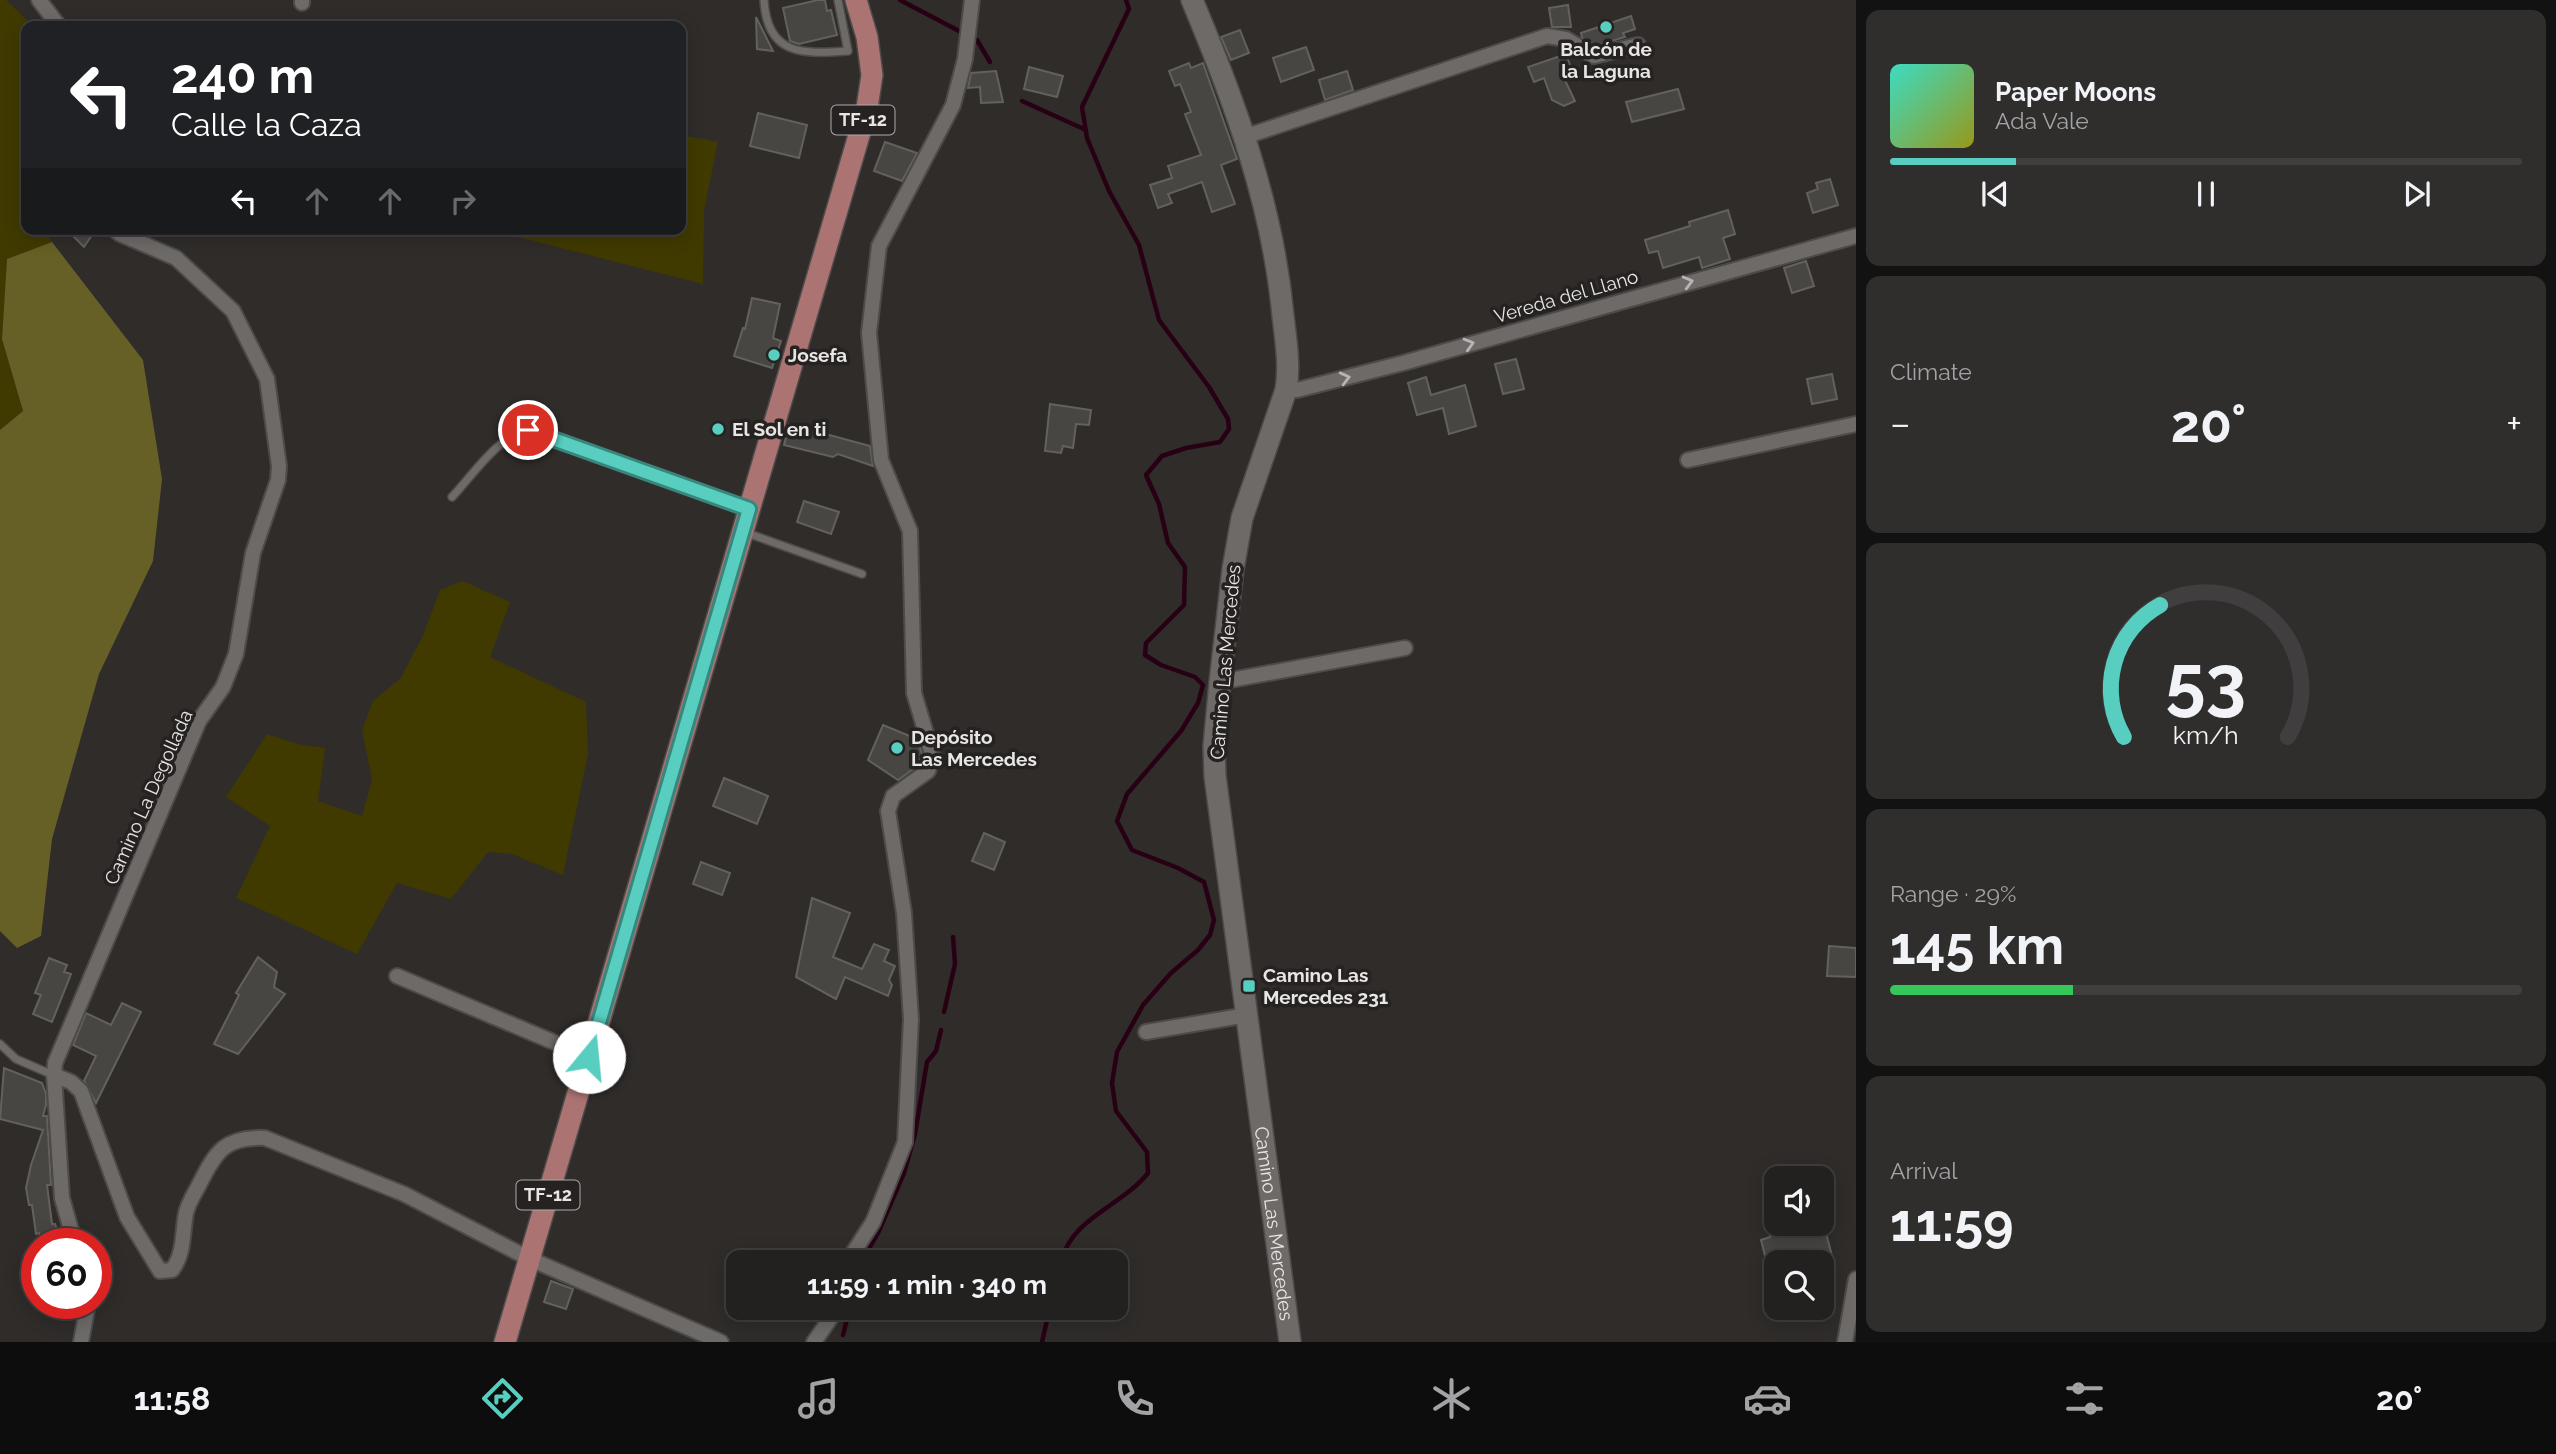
<!DOCTYPE html>
<meta charset="utf-8">
<style>
:root{--surface:#232120;--page:#2f2e2d;--text:#f1f3f6;--muted:#a3a3a5;--line:#403e3e;--accent:#58cec0}
body{margin:0;font-family:Raleway,sans-serif;background:var(--page);color:var(--text);height:100vh;display:flex;flex-direction:column;font-size:26px;white-space:nowrap}
*{box-sizing:border-box;margin:0}
p{font-size:23px;color:var(--muted)}
.icon{flex:none;width:38px;height:38px;fill:none;stroke:currentColor;stroke-width:2;stroke-linecap:round;stroke-linejoin:round}
.map{position:relative;flex:1;overflow:hidden}
.details{display:flex;flex-direction:column;gap:10px;padding:10px;background:#131212;width:700px}
.details>*{flex:none}
.guide{position:absolute;left:21px;top:21px;width:665px;height:214px;border-radius:14px;box-shadow:0 4px 18px #0003,0 0 0 2px var(--line);background:#202124;color:#fff;overflow:hidden}
.controls{position:absolute;left:1764px;top:1166px;display:grid;gap:14px}
.controls a{display:grid;place-items:center;width:70px;height:70px;border-radius:14px;background:var(--surface);box-shadow:0 4px 18px #0003,0 0 0 2px var(--line);font-size:35px}
.speed{position:absolute;left:21px;top:1228px;display:flex;gap:14px;font-size:35px;font-weight:700;text-align:center}
.speed>*{display:grid;place-content:center;width:91px;height:91px;border-radius:50%;background:var(--surface);box-shadow:0 4px 18px #0003,0 0 0 2px var(--line);line-height:1}
.speed .limit{border:10px solid #d22;background:#fff;color:#111}
.pin{position:absolute;display:grid;place-items:center;width:60px;height:60px;color:#fff;margin:-30px;border:4px solid #fff;border-radius:50%;box-shadow:0 2px 7px #0007}
.me{position:absolute;width:77px;margin:-38px;rotate:17deg;stroke-linejoin:round;filter:drop-shadow(0 0 5px #0008)}
.turn{display:flex;align-items:center;gap:24px;height:147px;padding:0 35px;font-size:32px}
.turn .icon{width:91px;height:91px;stroke-width:2.5}
.turn b{display:block;font-size:49px;line-height:60px}
.lanes{display:flex;align-items:center;height:66px;padding:0 35px;background:#0003;justify-content:center;gap:35px;direction:ltr}
.lanes .off{opacity:.35}
.big{font-size:52px;font-weight:700;line-height:1.1}
.details .widget{flex:1;display:flex;flex-direction:column;justify-content:center;gap:10px;min-width:0;padding:0 24px;border-radius:14px;background:var(--page)}
.details .dial{align-items:center;gap:0}
.dial svg{height:182px;overflow:visible;fill:none;stroke:var(--line);stroke-width:7;stroke-linecap:round;text-anchor:middle}
.dial text{fill:var(--text);stroke:none}
.song{display:flex;align-items:center;gap:21px}
.cover{width:84px;height:84px;border-radius:10px;background:linear-gradient(135deg,hsl(170 70% 55%),hsl(60 70% 35%))}
.played{height:7px;border-radius:4px;background:linear-gradient(90deg,var(--accent) 20%,var(--line) 20%)}
.keys{display:flex;justify-content:space-around;direction:ltr}
.heat{display:flex;justify-content:space-between;align-items:center;font-size:38px;direction:ltr}
.charge{height:10px;border-radius:5px;background:linear-gradient(90deg,#34c759 29%,var(--line) 0)}
.trip{position:absolute;left:726px;top:1250px;width:402px;height:70px;border-radius:14px;background:var(--surface);box-shadow:0 4px 18px #0003,0 0 0 2px var(--line);font-weight:700;line-height:70px;text-align:center}
.tabs{display:flex;height:112px;justify-content:space-around;align-items:center;background:#0e0d0d;color:var(--muted)}
.tabs .icon{width:49px;height:49px}
.tabs .current{color:var(--accent)}
.tabs b{font-size:32px;color:var(--text)}
main{display:flex;flex:1;min-height:0}
.map>svg:first-child{display:block}
.green{fill:#403a00}
.forest{fill:#666026}
.lines{fill:none;stroke-linecap:round;stroke-linejoin:round}
.stream{stroke:#280014;stroke-width:4.5}
.building{fill:#484643;stroke:#63615e;stroke-width:2}
.service-casing{stroke:#4d4b4a;stroke-width:10}
.minor-casing{stroke:#4d4b4a;stroke-width:18}
.secondary-casing{stroke:#4d4b4a;stroke-width:24}
.primary-casing{stroke:#4d4b4a;stroke-width:24}
.service{stroke:#6d6a68;stroke-width:7}
.minor{stroke:#6d6a68;stroke-width:14}
.secondary{stroke:#6d6a68;stroke-width:21}
.primary{stroke:#ab7372;stroke-width:21}
.oneway{stroke:#b7b4b3}
.route-casing{stroke:#39867d;stroke-width:18}
.route{stroke:#58cec0;stroke-width:12}
.poi-dot{fill:#58cec0;stroke:#252221;stroke-width:2.5}
.labels{text-anchor:middle;stroke-width:7;stroke-linejoin:round;paint-order:stroke}
.shield{fill:#252221;stroke:#aeabaa;stroke-width:2}
.shield-label{font-size:18px;font-weight:bold;fill:#e8e6e5}
.poi-label{font-size:19px;font-weight:bold;fill:#e8e6e5;stroke:#252221;text-anchor:start}
.street-label{font-size:19px;fill:#e8e6e5;stroke:#252221}
</style>
<main>
<div class="map">
<svg width="1856" height="1342" viewBox="0 0 1856 1342">
<rect width="100%" height="100%" fill="#2f2c2a"/>
<g class="green">
<path d="M0,0H6L33,26H26V92L20,175L26,206V229H42L52,242L7,259L2,339L23,411L0,430Z"/>
<path d="M681,135L718,142L704,211L703,284L510,235L506,229H681Z"/>
<path d="M463,581L510,602L490,657L586,702L588,754L563,875L512,854L488,852L451,899L397,883L357,954L236,898L270,826L226,797L267,734L297,744L325,748L318,801L362,816L372,780L362,730L373,701L401,678L423,635L440,590Z"/>
</g>
<path class="forest" d="M52,242L143,360L162,479L153,561L99,674L52,839L41,936L17,948L0,931V430L23,411L2,339L7,259Z"/>
<g class="lines">
<g class="stream">
<path d="M900,0L959,31"/>
<path d="M977,40L990,62"/>
<path d="M1022,101L1086,130"/>
<path d="M944,1012L955,964L953,937"/>
<path d="M861,1262L878,1233L904,1173L915,1134L927,1062L936,1051L941,1030"/>
<path d="M1061,1262C1072,1217 1121,1207 1148,1173L1147,1152L1116,1111L1112,1083L1117,1052L1143,1005L1171,973L1198,950L1210,935L1214,920L1204,882L1178,868L1132,850L1117,821L1127,794L1181,731L1198,703L1203,685L1195,677L1161,665L1145,655L1146,643L1184,605L1185,567L1168,543L1159,504L1146,475L1162,456L1186,448L1220,442L1229,429L1228,419L1209,387L1159,320L1139,245L1109,191L1087,138L1082,107L1129,9L1126,0"/>
<path d="M843,1335L850,1307"/>
<path d="M1042,1342L1050,1307"/>
</g>
</g>
<g class="building">
<path d="M818,0H825L827,11L831,10L837,35L799,44L790,41L783,8Z"/>
<path d="M1568,5L1571,27H1552L1549,8Z"/>
<path d="M1631,16L1635,29L1623,33L1625,37L1596,46L1582,38L1581,33Z"/>
<path d="M756,17L773,51L757,49Z"/>
<path d="M1240,30L1249,53L1231,60L1221,37Z"/>
<path d="M1306,47L1314,70L1281,82L1273,58Z"/>
<path d="M1566,54L1571,68L1561,72L1575,101L1564,106L1552,100L1544,78L1534,82L1528,67Z"/>
<path d="M1189,63L1191,68L1203,63L1237,159L1221,165L1235,204L1212,212L1202,182L1168,194L1172,203L1158,208L1150,185L1172,178L1168,166L1201,155L1185,114L1191,112L1180,84L1175,86L1169,71Z"/>
<path d="M1029,67L1063,76L1057,97L1024,89Z"/>
<path d="M996,71L1003,102L981,103L980,87L968,88L971,73Z"/>
<path d="M1347,71L1353,90L1325,100L1319,80Z"/>
<path d="M1678,89L1684,109L1632,122L1626,102Z"/>
<path d="M758,113L807,125L799,158L750,146Z"/>
<path d="M885,142L917,153L902,181L874,171Z"/>
<path d="M1830,179L1838,205L1813,213L1807,193L1818,189L1816,183Z"/>
<path d="M1728,210L1735,234L1723,238L1730,259L1702,268L1699,257L1663,268L1658,251L1649,253L1645,240L1690,226L1689,222Z"/>
<path d="M66,229H96L84,247Z"/>
<path d="M1806,261L1814,286L1792,293L1784,268Z"/>
<path d="M752,298L780,304L773,338L781,341L772,368L734,356L743,328L745,329Z"/>
<path d="M1516,359L1524,389L1503,394L1495,364Z"/>
<path d="M1832,374L1837,399L1812,404L1807,379Z"/>
<path d="M1426,377L1431,395L1465,385L1476,426L1449,434L1443,408L1417,415L1408,383Z"/>
<path d="M1050,404L1091,410L1089,425L1076,424L1073,448L1063,446L1061,453L1045,451Z"/>
<path d="M789,424L870,446L873,466L838,454L833,457L784,445Z"/>
<path d="M804,501L839,512L831,534L797,522Z"/>
<path d="M883,725L917,739L922,754L920,764L898,780L868,760Z"/>
<path d="M724,778L768,796L757,824L713,806Z"/>
<path d="M984,833L1005,842L994,870L972,861Z"/>
<path d="M701,862L730,873L722,895L693,884Z"/>
<path d="M812,898L850,913L833,957L862,969L874,944L889,950L884,961L895,966L889,980L892,985L888,996L845,977L836,999L796,977Z"/>
<path d="M1829,946L1856,948V977L1827,976Z"/>
<path d="M258,957L277,972L274,987L285,994L238,1054L214,1044L239,995L236,993Z"/>
<path d="M49,958L67,965L64,972L71,974L52,1022L33,1014L41,995L35,993Z"/>
<path d="M122,1003L141,1012L96,1103L84,1081L96,1056L73,1045L86,1013L111,1025Z"/>
<path d="M4,1068L42,1083L46,1094V1105L43,1116H47L51,1185H47L52,1224H55L62,1244H43L39,1233L36,1234L32,1205H29L26,1188L31,1165L43,1130L0,1119Z"/>
<path d="M1823,1221L1832,1256L1811,1262H1803L1802,1257L1776,1262L1775,1265L1774,1262L1767,1264L1761,1240L1770,1237V1235L1822,1223Z"/>
<path d="M551,1281L573,1289L566,1309L544,1302Z"/>
</g>
<g class="lines">
<defs>
<g id="service">
<path d="M764,0C767,56 803,54 848,51L838,0"/>
<path d="M452,497C472,476 499,435 528,430L748,509"/>
<path d="M747,533L862,574"/>
<path d="M0,1044L16,1059L53,1075"/>
</g>
<g id="minor">
<path d="M39,0L59,26"/>
<path d="M302,0V3"/>
<path d="M1244,137L1547,36L1566,39L1594,56L1638,45"/>
<path d="M1286,390H1297L1403,363L1856,236"/>
<path d="M1688,460L1856,424"/>
<path d="M1220,682L1405,648"/>
<path d="M397,976L589,1057"/>
<path d="M1146,1032L1247,1015"/>
<path d="M54,1075L71,1082L81,1091L127,1217L160,1271L172,1270C185,1253 182,1233 186,1213C188,1203 195,1193 200,1183C216,1151 226,1136 265,1138L404,1194L530,1259L721,1342"/>
<path d="M75,1244L62,1198L54,1075L55,1063L199,721L223,687L236,654L253,553L278,480L279,466L267,379L233,311L176,258L120,234L114,229"/>
<path d="M850,1262L853,1253L873,1222L905,1142L911,1019L904,913L888,811L893,796L928,771L933,757L914,693L910,531L881,460L869,333L879,246L953,105L965,59L972,0"/>
<path d="M81,1342L88,1304"/>
<path d="M814,1342L832,1316L835,1307"/>
<path d="M1845,1342L1856,1279"/>
</g>
<g id="secondary">
<path id="s1" d="M1192,0C1235,102 1273,206 1283,316C1286,341 1290,365 1286,390L1242,518L1233,569L1220,682L1214,746L1215,776L1290,1342"/>
</g>
<path id="primary" d="M505,1342L867,108L872,75L867,37L856,0"/>
</defs>
<use href="#service" class="service-casing"/>
<use href="#minor" class="minor-casing"/>
<use href="#secondary" class="secondary-casing"/>
<use href="#primary" class="primary-casing"/>
<use href="#service" class="service"/>
<use href="#minor" class="minor"/>
<use href="#secondary" class="secondary"/>
<use href="#primary" class="primary"/>
</g>
<defs><path id="oneway-chevron" d="M-2-3.5L2.5 0L-2 3.5" fill="none" stroke-width="1.6" stroke-linecap="round" stroke-linejoin="round" transform="scale(1.75)"/></defs>
<g class="oneway">
<use href="#oneway-chevron" transform="translate(1688 282) rotate(-15)"/>
<use href="#oneway-chevron" transform="translate(1469 344) rotate(-16)"/>
<use href="#oneway-chevron" transform="translate(1345 378) rotate(-14)"/>
</g>
<g class="lines">
<defs>
<path id="route" d="M528,430L749,509L589,1057"/>
</defs>
<use href="#route" class="route-casing"/>
<use href="#route" class="route"/>
</g>
<g class="poi-dot">
<circle cx="1606" cy="27" r="7"/>
<circle cx="774" cy="355" r="7"/>
<circle cx="718" cy="429" r="7"/>
<circle cx="897" cy="748" r="7"/>
<rect x="1242" y="979" width="14" height="14" rx="3.5"/>
</g>
<g class="labels">
<g class="shield">
<rect x="831.5" y="105.5" width="63" height="29" rx="5"/>
<rect x="516.5" y="1180.5" width="63" height="29" rx="5"/>
</g>
<g class="shield-label">
<text x="863" y="126">TF-12</text>
<text x="548" y="1201">TF-12</text>
</g>
<g class="poi-label">
<text x="1606" y="56" text-anchor="middle">Balcón de<tspan x="1606" dy="22">la Laguna</tspan></text>
<text x="788" y="362">Josefa</text>
<text x="732" y="436">El Sol en ti</text>
<text x="911" y="744">Depósito<tspan x="911" dy="22">Las Mercedes</tspan></text>
<text x="1263" y="982">Camino Las<tspan x="1263" dy="22">Mercedes 231</tspan></text>
</g>
<g class="street-label">
<text transform="translate(1566 296) rotate(-16)" y="7">Vereda del Llano</text>
<text transform="translate(1225 662) rotate(-85)" y="7">Camino Las Mercedes</text>
<text transform="translate(148 797) rotate(-66)" y="7">Camino La Degollada</text>
<text dy="7" stroke="none"><textPath href="#s1" startOffset="1251">Camino Las Mercedes</textPath></text>
</g>
</g>
</svg>
<div class="controls">
<a><svg class="icon" aria-label="sound" viewBox="0 0 24 24"><path d="M4 9h4l5-4v14l-5-4H4zM17 9q2 3 0 6"/></svg></a>
<a><svg class="icon" aria-label="search" viewBox="0 0 24 24"><circle cx="10" cy="10" r="6"/><path d="M15 15l6 6"/></svg></a>
</div>
<div class="speed"><div class="limit">60</div></div>
<div class="pin" style="left:528px;top:430px;background:#d93025"><svg class="icon" aria-label="arrive" viewBox="0 0 24 24"><path d="M6 21V4h12l-3 4 3 4H6"/></svg></div>
<svg class="me" style="left:589px;top:1057px" viewBox="-20 -20 40 40"><circle r="19" fill="#fff"/><path d="M0-13L10 11 0 6-10 11z" fill="#58cec0"/></svg>
<div class="trip">11:59 · 1 min · 340 m</div>
<div class="guide">
<div class="turn"><svg class="icon" aria-label="left" viewBox="0 0 24 24"><path d="M17 20v-9H6M10 6l-5 5 5 5"/></svg><div><b>240 m</b>Calle la Caza</div></div>
<div class="lanes"><svg class="icon" aria-label="left" viewBox="0 0 24 24"><path d="M17 20v-9H6M10 6l-5 5 5 5"/></svg><svg class="icon off" aria-label="ahead" viewBox="0 0 24 24"><path d="M12 20V5M6 11l6-6 6 6"/></svg><svg class="icon off" aria-label="ahead" viewBox="0 0 24 24"><path d="M12 20V5M6 11l6-6 6 6"/></svg><svg class="icon off" aria-label="right" viewBox="0 0 24 24"><path d="M7 20v-9h11M14 6l5 5-5 5"/></svg></div>
</div>
</div>
<section class="details">
<div class="widget">
<div class="song"><i class="cover"></i><div><b>Paper Moons</b><p>Ada Vale</p></div></div>
<div class="played"></div>
<div class="keys"><svg class="icon" aria-label="previous" viewBox="0 0 24 24"><path d="M18 5L8 12l10 7zM5 5v14"/></svg><svg class="icon" aria-label="pause" viewBox="0 0 24 24"><path d="M8 5v14M16 5v14"/></svg><svg class="icon" aria-label="next" viewBox="0 0 24 24"><path d="M6 5l10 7-10 7zM19 5v14"/></svg></div>
</div>
<div class="widget"><p>Climate</p>
<div class="heat"><a>−</a><b class="big">20°</b><a>+</a></div>
</div>
<div class="widget dial"><svg viewBox="0 0 100 80">
<path d="M14 69A42 42 0 1 1 86 69"/>
<path d="M14 69A42 42 0 0 1 30 11" stroke="#58cec0"/>
<text x="50" y="56" font-size="32" font-weight="700">53</text>
<text x="50" y="72" font-size="11">km/h</text>
</svg></div>
<div class="widget"><p>Range · 29%</p><b class="big">145 km</b><div class="charge"></div></div>
<div class="widget"><p>Arrival</p><b class="big">11:59</b></div>
</section>
</main>
<nav class="tabs">
<b>11:58</b>
<svg class="icon current" aria-label="directions" viewBox="0 0 24 24"><path d="M12 3l9 9-9 9-9-9zM9 14v-3h6M13 9l2 2-2 2"/></svg>
<svg class="icon" aria-label="music" viewBox="0 0 24 24"><path d="M9 18V5l10-2v13"/><circle cx="6" cy="18" r="3"/><circle cx="16" cy="16" r="3"/></svg>
<svg class="icon" aria-label="phone" viewBox="0 0 24 24"><path d="M5 4h4l2 5-3 2q2 4 5 5l2-3 5 2v4C11 20 4 13 5 4z"/></svg>
<svg class="icon" aria-label="climate" viewBox="0 0 24 24"><path d="M12 3v18M4 7l16 10M4 17L20 7"/></svg>
<svg class="icon" aria-label="car" viewBox="0 0 24 24"><path d="M5 17H2v-5l4-1 3-4h7l3 4 3 1v5h-3M9 17h6M6 11h13"/><circle cx="7" cy="17" r="2"/><circle cx="17" cy="17" r="2"/></svg>
<svg class="icon" aria-label="filters" viewBox="0 0 24 24"><path d="M4 7h16M4 17h16"/><circle cx="9" cy="7" r="2"/><circle cx="15" cy="17" r="2"/></svg>
<b>20°</b>
</nav>
